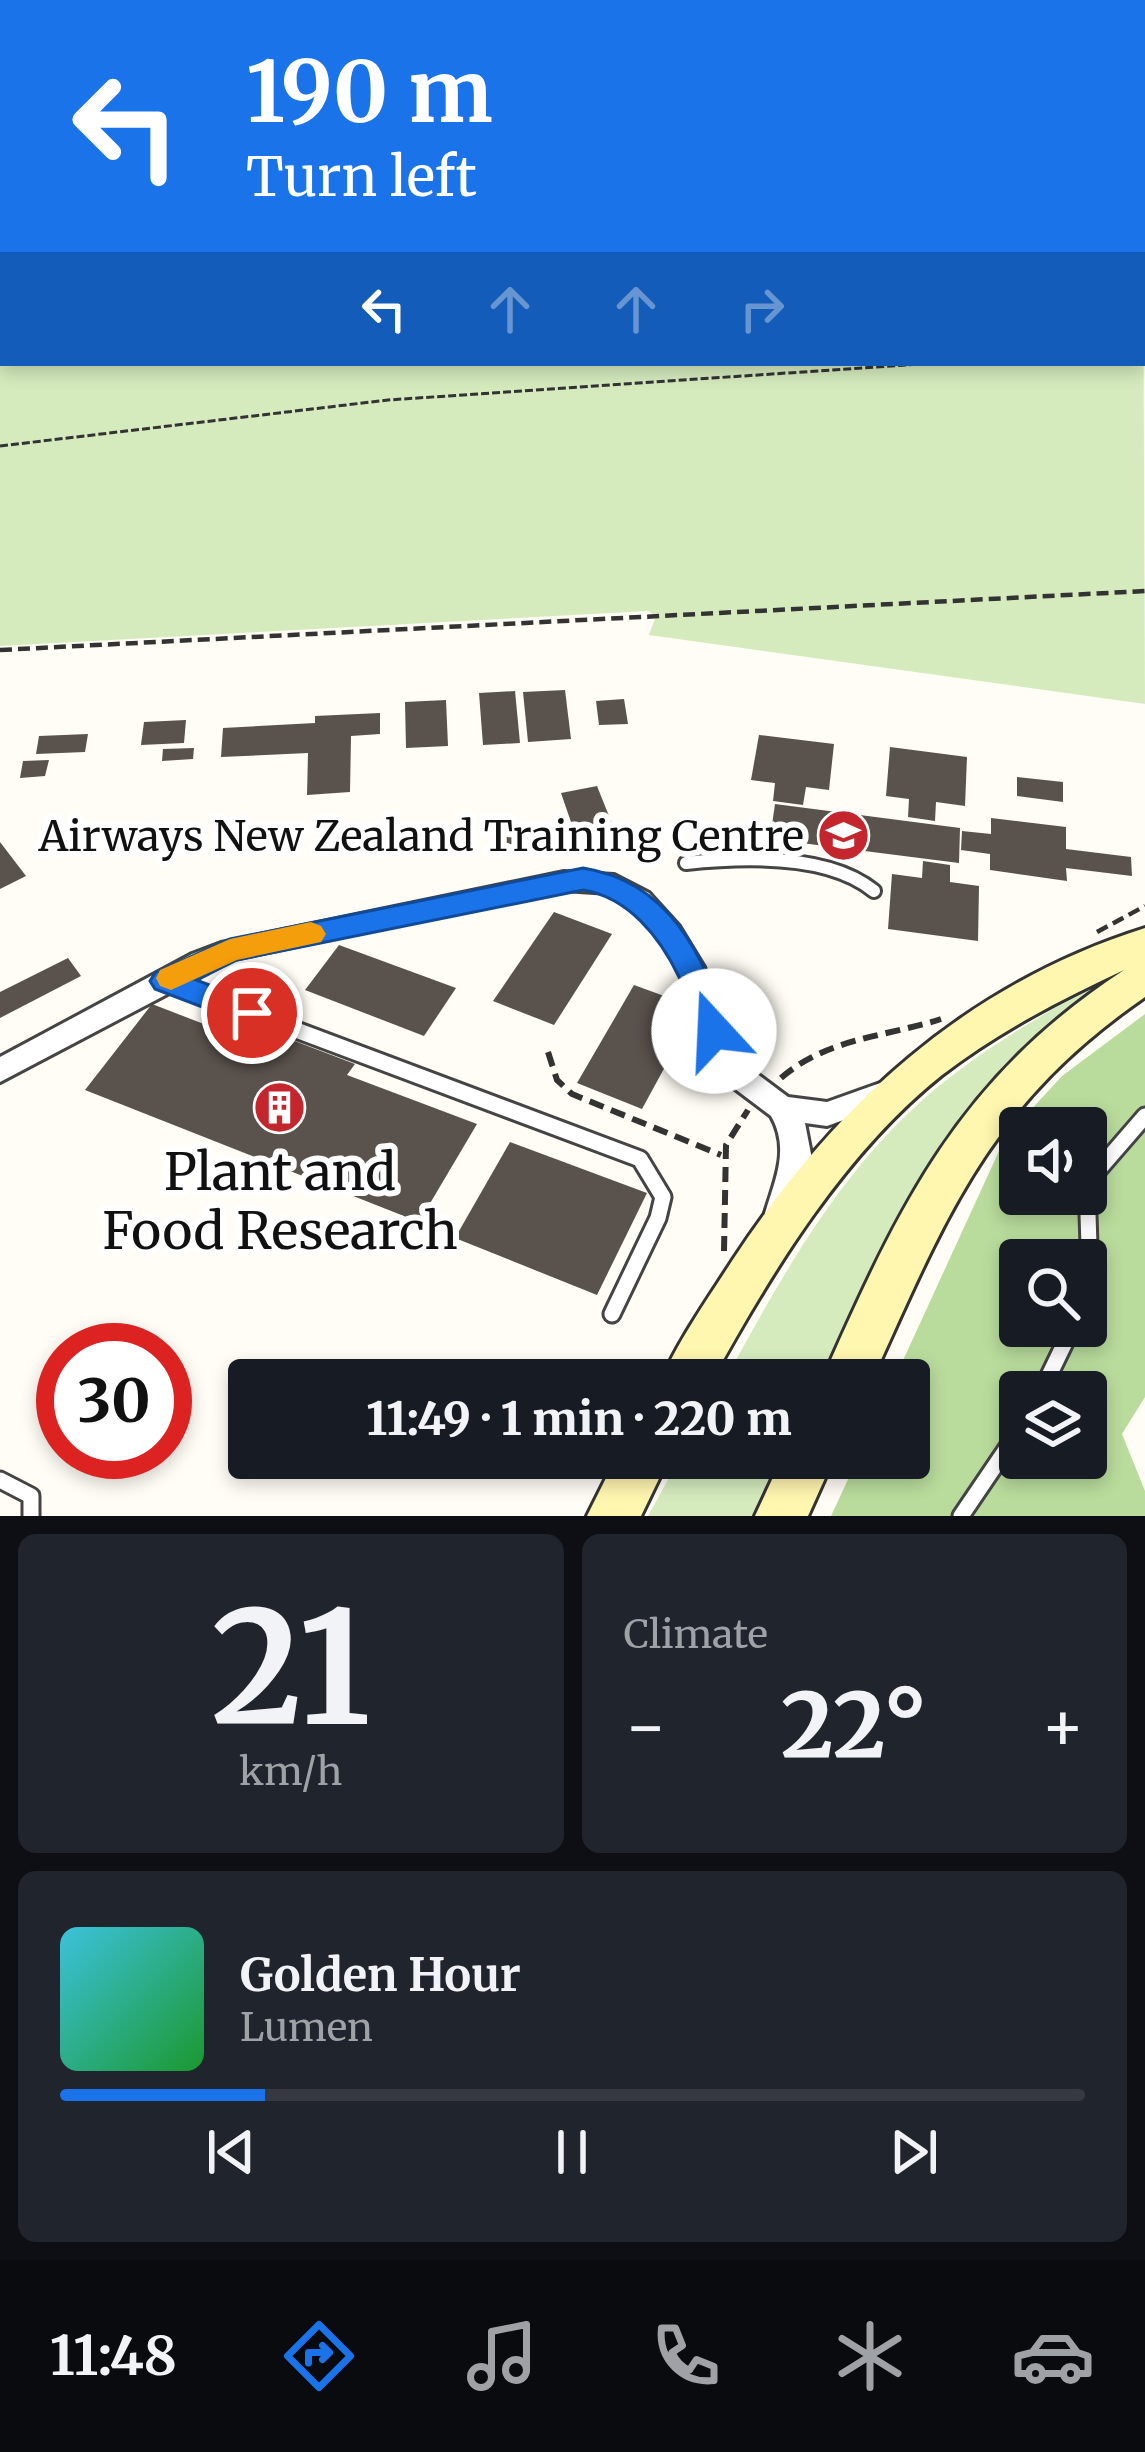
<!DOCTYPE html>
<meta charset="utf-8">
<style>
:root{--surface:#171b24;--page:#20242c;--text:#f1f3f6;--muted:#9ea1a6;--line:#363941;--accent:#1a73e8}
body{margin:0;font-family:Merriweather,serif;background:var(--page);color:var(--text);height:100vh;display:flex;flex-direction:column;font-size:45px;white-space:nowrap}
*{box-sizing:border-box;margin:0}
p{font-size:39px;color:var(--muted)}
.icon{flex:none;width:66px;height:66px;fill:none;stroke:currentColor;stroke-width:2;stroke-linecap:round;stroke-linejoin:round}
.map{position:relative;height:1516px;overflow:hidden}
.panel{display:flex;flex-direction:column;gap:18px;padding:18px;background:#0d0f14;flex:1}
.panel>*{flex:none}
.guide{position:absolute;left:0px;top:0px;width:1146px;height:366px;box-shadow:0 6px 18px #0003;background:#1a73e8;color:#fff;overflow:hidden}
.fabs{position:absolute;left:999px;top:1107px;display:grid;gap:24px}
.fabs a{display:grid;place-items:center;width:108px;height:108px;border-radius:12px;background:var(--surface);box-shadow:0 6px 18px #0003;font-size:60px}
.speed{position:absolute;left:36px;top:1323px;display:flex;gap:24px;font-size:60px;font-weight:700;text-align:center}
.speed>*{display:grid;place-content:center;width:156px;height:156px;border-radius:50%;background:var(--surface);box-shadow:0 6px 18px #0003;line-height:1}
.speed .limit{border:18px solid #d22;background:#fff;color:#111}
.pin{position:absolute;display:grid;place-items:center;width:102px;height:102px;color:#fff;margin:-51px;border:6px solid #fff;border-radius:50%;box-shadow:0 3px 12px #0007}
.me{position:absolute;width:132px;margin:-66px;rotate:340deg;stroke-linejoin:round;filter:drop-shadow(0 0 9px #0008)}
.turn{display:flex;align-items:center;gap:42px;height:252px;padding:0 48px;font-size:54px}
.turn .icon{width:156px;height:156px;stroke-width:2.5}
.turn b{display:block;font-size:84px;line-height:102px}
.lanes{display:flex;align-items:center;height:114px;padding:0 48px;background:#0003;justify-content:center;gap:60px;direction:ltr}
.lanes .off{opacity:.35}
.big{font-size:90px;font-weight:800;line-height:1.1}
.panel .tile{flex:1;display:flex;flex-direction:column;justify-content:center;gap:18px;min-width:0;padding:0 42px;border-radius:18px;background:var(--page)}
.panel .dial{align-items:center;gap:0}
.dial b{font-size:156px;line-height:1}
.song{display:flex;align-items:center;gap:36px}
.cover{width:144px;height:144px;border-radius:18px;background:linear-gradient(135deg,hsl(190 70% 55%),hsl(130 70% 35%))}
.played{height:12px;border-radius:6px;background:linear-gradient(90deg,var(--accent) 20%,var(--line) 20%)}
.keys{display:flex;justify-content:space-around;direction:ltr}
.heat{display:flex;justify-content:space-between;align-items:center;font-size:66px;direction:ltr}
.panel .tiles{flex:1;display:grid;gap:18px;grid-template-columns:1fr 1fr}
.tile:last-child{grid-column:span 2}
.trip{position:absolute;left:228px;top:1359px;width:702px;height:120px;border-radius:12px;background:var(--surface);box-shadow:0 6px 18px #0003;font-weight:800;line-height:120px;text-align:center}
.tabs{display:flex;height:192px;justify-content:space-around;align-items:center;background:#090b0e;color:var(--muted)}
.tabs .icon{width:84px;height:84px}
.tabs .on{color:var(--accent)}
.tabs b{font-size:54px;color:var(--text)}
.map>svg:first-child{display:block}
.green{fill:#d5ebbd}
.forest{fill:#b9dc9c;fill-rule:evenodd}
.building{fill:#5a524d}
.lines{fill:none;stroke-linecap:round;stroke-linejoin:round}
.lane-far1-casing{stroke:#444;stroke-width:18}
.lane-casing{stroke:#444;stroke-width:21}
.street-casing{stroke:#444;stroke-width:6}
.secondary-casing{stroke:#333;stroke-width:6}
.path-far2{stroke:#333;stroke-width:3;stroke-dasharray:8 3;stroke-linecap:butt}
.path-far1{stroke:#333;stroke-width:4.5;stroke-dasharray:12 6;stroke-linecap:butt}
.path{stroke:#333;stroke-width:6;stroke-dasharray:15 8;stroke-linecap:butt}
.lane-far1{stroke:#fff;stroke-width:12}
.lane{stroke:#fff;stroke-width:15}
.street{fill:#fff;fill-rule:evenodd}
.secondary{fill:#fff6b0;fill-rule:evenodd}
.route{fill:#1a73e8;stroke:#114b97;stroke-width:3}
.slow{fill:#f59e0b}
.labels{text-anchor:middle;stroke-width:12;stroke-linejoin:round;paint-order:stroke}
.poi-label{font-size:42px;fill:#111;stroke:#fff;text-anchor:end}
.near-poi-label{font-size:51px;fill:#111;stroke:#fff}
</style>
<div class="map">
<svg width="1145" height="1516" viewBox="0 0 1145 1516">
<rect width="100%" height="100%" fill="#fffdf5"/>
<g class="green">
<path d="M0,0H1145V96L1143,3H3L0,172Z"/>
<path d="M1143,218L1145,704L649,635L656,616L648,611L0,646V303L3,363H1143Z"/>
<path d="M1120,969L1125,971L1015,1057L954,1131L827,1380H725C786,1269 846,1158 949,1078C1001,1037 1063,1004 1120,969Z"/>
<path d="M680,1458H792L765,1516H648Z"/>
</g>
<path class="forest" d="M1145,1014V1397L1122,1434L1145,1491V1516H831L858,1458H909V1380H894L1005,1138L1062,1076ZM1020,1128H1086V1194H1020ZM1020,1260H1086V1326H1020ZM1020,1392H1086V1458H1020Z"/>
<g class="building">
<path d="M565,690L571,739L528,742L523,692Z"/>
<path d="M515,691L520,743L483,745L479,693Z"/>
<path d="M624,699L628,724L599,725L596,701Z"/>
<path d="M446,700L448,746L406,748L405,702Z"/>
<path d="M380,713V734L351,736L350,792L307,795L308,753L221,757L223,728L315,723V716Z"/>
<path d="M186,720L184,743L141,745L144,722Z"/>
<path d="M88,734L85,752L36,754L39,736Z"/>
<path d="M759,735L834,744L829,790L806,787L803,805L773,801L775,783L751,780Z"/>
<path d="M890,747L967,757L965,806L936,802L935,821L908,817L909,799L886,796Z"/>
<path d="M194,748L193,759L162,761L163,749Z"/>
<path d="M49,760L45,776L20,778L23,761Z"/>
<path d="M1017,777L1063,782V802L1017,796Z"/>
<path d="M597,786L617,836L507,856L500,835L571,822L561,793Z"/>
<path d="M775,804L960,828L959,863L770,839Z"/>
<path d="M991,818L1066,827V849L1131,857L1132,876L1066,868L1067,881L990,870V854L961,850L962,831L991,834Z"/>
<path d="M291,823V835L214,839L215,828Z"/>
<path d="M0,842L26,876L0,889Z"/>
<path d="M923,861L950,865V882L979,886L978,941L888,929L892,874L922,878Z"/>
<path d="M554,912L612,934L554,1025L493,1001Z"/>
<path d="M339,945L456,988L424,1036L305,990Z"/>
<path d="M68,958L81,976L0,1018V992Z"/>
<path d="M634,985L697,1008L642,1109L577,1083Z"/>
<path d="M152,1004L240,1038L250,1024L355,1064L347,1075L477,1124L419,1222L85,1090Z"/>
<path d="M510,1142L647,1193L597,1295L455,1238Z"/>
</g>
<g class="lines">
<defs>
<g id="lane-far1">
<path d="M686,863C742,857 828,853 874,891"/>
<path d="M168,982L195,992"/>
</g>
<g id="lane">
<path d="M187,989L640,1159L663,1197L658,1218L612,1314"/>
<path d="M1086,1289L1090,1277L1087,1183L1145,1116"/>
<path d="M1041,1392L1073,1326"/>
<path d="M0,1480L31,1496V1516"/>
<path d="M961,1516L1020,1429"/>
</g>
<g id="street">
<path d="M377,0H476L479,3H380Z"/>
<rect x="0" y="19" width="3" height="8"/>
<rect x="0" y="49" width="3" height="8"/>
<path d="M564,872L614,875L649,893L679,926L704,967L740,1061L788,1097L827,1102L883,1082L893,1086L897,1094L893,1102L827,1126L805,1123L812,1159L791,1222L780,1226L769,1222L765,1213C775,1180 790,1149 771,1116L718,1076L681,975L661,940L631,907L609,893L564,890L234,959L0,1082V1057L192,954L221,943Z"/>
</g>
<g id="secondary">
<path d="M1145,928V997C989,1105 947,1214 872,1380H822C900,1204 958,1079 1124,970C1060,1000 998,1032 942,1075C844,1153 772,1271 712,1380H661C680,1338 707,1300 732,1261C834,1106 964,985 1145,928Z"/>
<path d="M616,1458H669L641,1516H587Z"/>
<path d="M782,1458H834L808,1516H755Z"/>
</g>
</defs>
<use href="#lane-far1" class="lane-far1-casing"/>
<use href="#lane" class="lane-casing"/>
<use href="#street" class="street-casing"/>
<use href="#secondary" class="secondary-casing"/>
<g class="path-far2">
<path d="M489,1L503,0"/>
<path d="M582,2L623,0"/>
<path d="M175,3L180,0"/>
<path d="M975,3L997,0"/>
<path d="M0,446L388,400L935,363"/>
</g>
<g class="path-far1">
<path d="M0,650L1145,591"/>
<path d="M1097,932L1145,906"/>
</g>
<g class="path">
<path d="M548,1052L557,1080L572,1094L721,1155"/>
<path d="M781,1078C827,1038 885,1037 941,1019"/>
<path d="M724,1251L726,1145L748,1110"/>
</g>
<use href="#lane-far1" class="lane-far1"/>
<use href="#lane" class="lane"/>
<use href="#street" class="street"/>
<use href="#secondary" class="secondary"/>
</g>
<path class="route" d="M583,868C671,882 702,955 730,1031L726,1040L714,1044L703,1040C693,1020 689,997 679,977C660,937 628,897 583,890L237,960L196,980L263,1005L267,1013L263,1022L252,1026L155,989L150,981L155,973L230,939Z"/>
<path class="slow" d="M311,922L321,926L326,934L321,942L237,960L171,990L160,986L156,978L160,970L230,939Z"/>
<defs>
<symbol id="university-disc" viewBox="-11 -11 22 22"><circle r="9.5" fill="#c4262e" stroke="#fff"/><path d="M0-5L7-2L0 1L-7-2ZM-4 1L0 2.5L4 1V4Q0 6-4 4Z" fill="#fff"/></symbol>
<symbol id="building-disc" viewBox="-11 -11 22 22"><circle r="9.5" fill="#c4262e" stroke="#fff"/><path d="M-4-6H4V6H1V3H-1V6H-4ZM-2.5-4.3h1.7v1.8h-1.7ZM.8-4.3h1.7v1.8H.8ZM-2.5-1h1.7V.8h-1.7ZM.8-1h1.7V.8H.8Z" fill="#fff"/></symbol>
</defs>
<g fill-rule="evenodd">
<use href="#university-disc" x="814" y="806" width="59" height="59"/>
<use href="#building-disc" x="250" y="1078" width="59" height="59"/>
</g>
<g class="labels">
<g class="poi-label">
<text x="804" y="851">Airways New Zealand Training Centre</text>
</g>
<g class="near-poi-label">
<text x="280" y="1190">Plant and<tspan x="280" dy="59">Food Research</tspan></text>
</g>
</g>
</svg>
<div class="fabs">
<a><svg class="icon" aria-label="sound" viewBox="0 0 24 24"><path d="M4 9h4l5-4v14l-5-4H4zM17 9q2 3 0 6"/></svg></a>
<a><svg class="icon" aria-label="search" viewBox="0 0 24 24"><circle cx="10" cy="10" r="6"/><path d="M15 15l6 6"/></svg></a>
<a><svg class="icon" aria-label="layers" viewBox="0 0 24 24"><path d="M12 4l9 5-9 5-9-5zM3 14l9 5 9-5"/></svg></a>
</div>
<div class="speed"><div class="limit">30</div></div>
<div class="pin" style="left:252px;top:1013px;background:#d93025"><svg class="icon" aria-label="arrive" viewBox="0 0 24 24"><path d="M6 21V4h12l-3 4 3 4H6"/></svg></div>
<svg class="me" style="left:714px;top:1031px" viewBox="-20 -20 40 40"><circle r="19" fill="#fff"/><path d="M0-13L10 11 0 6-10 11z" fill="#1a73e8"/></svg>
<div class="trip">11:49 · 1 min · 220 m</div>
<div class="guide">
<div class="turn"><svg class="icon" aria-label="left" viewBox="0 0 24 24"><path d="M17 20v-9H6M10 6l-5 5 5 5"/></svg><div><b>190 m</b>Turn left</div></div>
<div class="lanes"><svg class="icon" aria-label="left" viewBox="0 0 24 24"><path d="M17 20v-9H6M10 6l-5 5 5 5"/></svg><svg class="icon off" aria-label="ahead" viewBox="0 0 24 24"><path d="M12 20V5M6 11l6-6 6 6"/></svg><svg class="icon off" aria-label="ahead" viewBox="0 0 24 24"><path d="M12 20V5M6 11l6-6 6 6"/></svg><svg class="icon off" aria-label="right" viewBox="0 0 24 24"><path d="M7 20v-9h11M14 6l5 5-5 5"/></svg></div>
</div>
</div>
<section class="panel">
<div class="tiles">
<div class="tile dial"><b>21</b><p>km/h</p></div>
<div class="tile"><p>Climate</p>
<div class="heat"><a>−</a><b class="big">22°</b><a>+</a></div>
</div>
<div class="tile">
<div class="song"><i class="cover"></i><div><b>Golden Hour</b><p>Lumen</p></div></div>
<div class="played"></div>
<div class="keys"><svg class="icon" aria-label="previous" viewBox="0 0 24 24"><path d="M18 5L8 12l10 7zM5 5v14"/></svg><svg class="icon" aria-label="pause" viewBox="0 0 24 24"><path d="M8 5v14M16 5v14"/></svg><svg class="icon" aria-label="next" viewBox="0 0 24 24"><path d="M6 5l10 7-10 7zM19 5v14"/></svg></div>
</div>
</div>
</section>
<nav class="tabs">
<b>11:48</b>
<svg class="icon on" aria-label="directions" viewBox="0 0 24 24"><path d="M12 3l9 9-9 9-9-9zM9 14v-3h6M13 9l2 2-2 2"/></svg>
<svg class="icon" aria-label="music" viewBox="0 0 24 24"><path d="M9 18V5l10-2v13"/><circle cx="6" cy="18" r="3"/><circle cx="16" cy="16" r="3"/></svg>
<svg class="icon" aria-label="phone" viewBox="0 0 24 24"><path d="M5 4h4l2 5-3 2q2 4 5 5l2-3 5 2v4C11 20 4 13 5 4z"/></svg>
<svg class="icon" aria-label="climate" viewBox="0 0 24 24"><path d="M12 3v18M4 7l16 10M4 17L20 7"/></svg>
<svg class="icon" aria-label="car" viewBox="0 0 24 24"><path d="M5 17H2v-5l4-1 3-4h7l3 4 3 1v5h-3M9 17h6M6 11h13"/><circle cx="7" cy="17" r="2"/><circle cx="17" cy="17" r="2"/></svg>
</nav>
